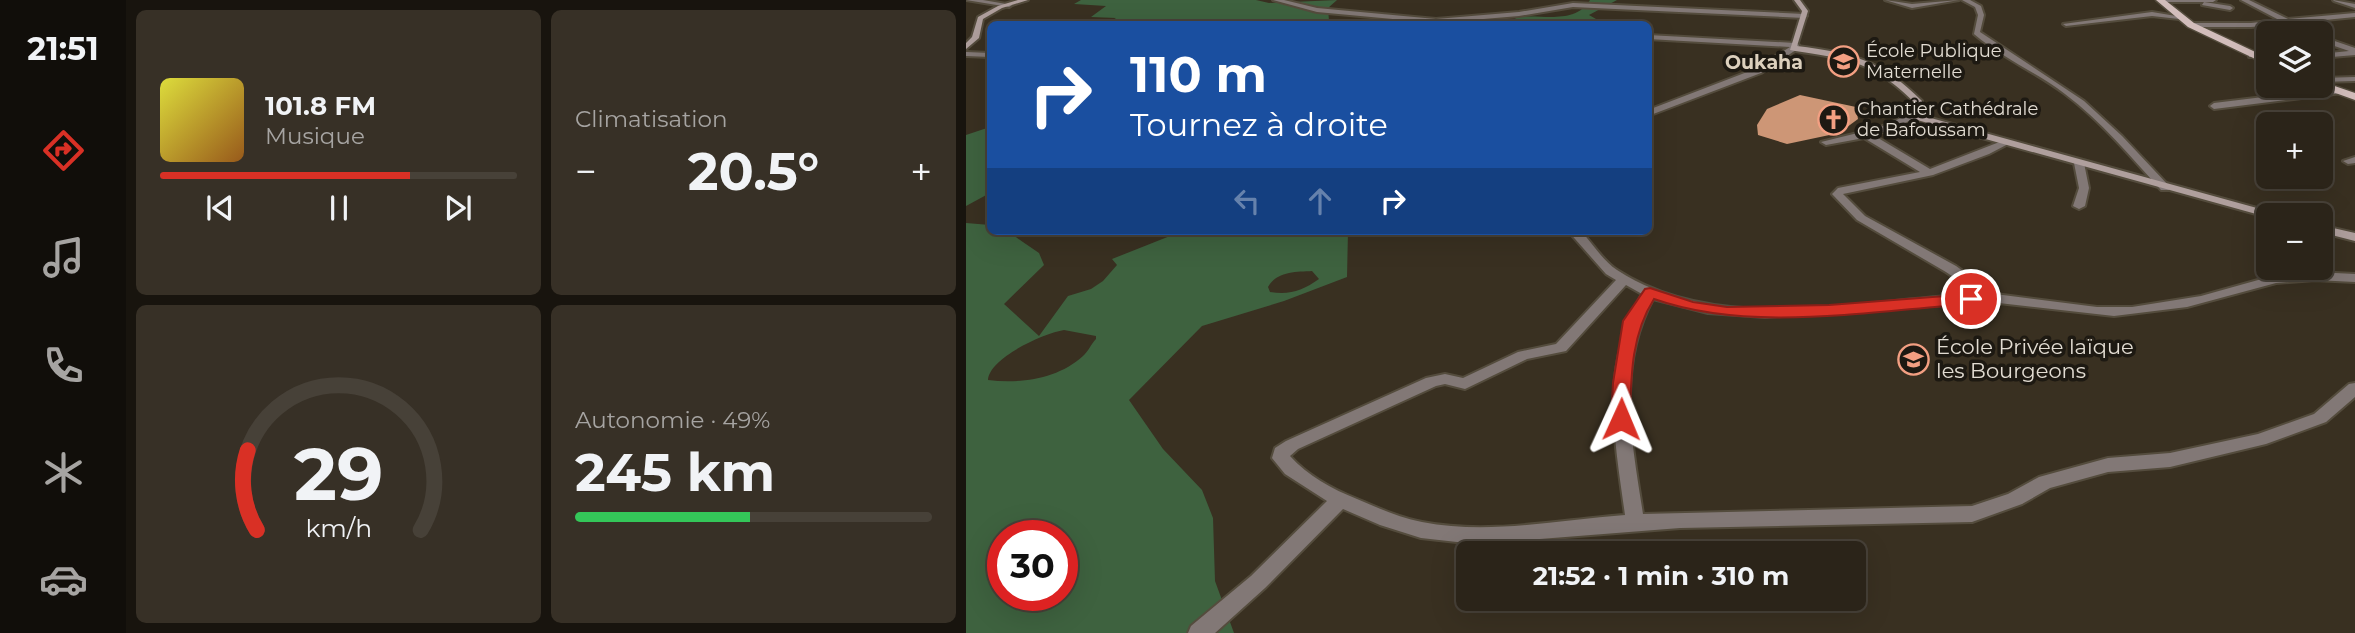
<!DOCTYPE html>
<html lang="fr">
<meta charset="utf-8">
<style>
:root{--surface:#2b2419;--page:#373026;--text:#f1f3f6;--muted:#a6a4a2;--line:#474138;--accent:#d93025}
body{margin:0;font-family:Montserrat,sans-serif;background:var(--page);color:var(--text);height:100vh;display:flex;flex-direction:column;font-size:26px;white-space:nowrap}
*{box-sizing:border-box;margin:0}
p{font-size:23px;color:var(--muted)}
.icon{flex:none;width:38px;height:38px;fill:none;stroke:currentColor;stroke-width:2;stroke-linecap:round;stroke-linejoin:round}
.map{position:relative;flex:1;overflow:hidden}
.panel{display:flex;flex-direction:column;gap:10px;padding:10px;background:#18140e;width:840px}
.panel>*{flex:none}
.hud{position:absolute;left:21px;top:21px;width:665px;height:214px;border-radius:10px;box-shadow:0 7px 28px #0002,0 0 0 2px var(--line);background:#1a4fa0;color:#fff;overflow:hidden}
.buttons{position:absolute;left:1290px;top:21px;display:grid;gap:14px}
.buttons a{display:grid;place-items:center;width:77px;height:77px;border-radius:10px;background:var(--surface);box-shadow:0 7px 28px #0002,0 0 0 2px var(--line);font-size:35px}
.speed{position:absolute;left:21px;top:520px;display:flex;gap:14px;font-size:35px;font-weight:700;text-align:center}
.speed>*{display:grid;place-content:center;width:91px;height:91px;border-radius:50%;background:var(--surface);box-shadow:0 7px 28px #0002,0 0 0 2px var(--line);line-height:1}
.speed .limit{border:10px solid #d22;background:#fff;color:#111}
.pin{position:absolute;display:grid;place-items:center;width:60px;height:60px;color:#fff;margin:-30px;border:4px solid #fff;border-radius:50%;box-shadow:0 2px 7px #0007}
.me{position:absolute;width:77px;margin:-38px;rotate:1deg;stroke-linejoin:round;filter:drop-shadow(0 0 5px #0008)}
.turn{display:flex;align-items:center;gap:24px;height:147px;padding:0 28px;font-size:32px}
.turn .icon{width:91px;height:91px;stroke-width:2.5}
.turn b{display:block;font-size:49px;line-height:60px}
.lanes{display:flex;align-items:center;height:66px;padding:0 28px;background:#0003;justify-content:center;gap:35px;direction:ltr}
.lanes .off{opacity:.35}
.big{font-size:52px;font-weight:700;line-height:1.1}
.panel .tile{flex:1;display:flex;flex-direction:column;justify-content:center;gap:10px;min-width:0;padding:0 24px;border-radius:10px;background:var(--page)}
.panel .dial{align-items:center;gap:0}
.dial svg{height:182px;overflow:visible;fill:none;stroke:var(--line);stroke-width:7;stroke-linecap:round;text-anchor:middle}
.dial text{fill:var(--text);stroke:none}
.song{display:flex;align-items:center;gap:21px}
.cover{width:84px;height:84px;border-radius:10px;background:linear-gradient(135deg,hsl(60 70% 55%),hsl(30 70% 35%))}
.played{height:7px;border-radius:4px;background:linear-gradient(90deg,var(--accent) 70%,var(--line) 70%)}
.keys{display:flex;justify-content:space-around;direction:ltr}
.heat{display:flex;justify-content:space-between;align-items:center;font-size:38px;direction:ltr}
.charge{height:10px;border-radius:5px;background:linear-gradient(90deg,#34c759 49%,var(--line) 0)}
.panel .tiles{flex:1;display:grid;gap:10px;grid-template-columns:repeat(2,1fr)}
.trip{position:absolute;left:490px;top:541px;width:410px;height:70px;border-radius:10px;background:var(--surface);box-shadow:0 7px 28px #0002,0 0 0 2px var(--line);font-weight:700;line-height:70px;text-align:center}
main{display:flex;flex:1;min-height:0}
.tab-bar{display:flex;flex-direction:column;width:126px;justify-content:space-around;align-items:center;background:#110e0a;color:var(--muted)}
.tab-bar .icon{width:49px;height:49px}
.tab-bar .on{color:var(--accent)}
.tab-bar b{font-size:32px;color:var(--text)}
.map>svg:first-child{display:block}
.green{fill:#3e623f;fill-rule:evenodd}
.building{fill:#cd9676}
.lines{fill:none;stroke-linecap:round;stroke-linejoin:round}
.street-casing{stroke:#544c3d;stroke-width:4}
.secondary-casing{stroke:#544c3d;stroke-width:4}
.primary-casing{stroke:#544c3d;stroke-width:3}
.street{fill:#827876;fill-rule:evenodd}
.secondary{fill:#af9f9d;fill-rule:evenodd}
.primary{fill:#d2bdbb;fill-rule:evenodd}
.route{fill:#d93025;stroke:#8d1f18;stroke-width:2}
.labels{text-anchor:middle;stroke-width:7;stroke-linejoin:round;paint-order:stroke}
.far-poi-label{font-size:18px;fill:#e2dcd2;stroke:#1d1912;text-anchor:start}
.far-neighbourhood-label{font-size:19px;font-weight:bold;fill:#dcd0bd;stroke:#1d1912}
.poi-label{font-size:21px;fill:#e2dcd2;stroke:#1d1912;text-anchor:start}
</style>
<main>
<nav class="tab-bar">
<b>21:51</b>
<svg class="icon on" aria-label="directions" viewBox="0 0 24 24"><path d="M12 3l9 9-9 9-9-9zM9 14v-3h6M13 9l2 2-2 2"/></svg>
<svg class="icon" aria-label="music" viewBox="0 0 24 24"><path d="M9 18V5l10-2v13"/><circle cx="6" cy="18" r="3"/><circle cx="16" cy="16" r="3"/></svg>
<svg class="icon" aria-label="phone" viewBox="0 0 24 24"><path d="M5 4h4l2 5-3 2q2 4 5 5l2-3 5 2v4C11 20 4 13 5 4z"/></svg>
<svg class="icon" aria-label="climate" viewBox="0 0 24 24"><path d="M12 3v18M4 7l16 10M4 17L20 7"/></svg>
<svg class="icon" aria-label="car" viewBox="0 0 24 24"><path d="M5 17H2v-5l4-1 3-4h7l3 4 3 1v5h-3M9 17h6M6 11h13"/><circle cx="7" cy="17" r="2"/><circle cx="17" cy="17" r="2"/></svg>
</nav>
<section class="panel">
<div class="tiles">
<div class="tile">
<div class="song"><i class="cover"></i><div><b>101.8 FM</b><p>Musique</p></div></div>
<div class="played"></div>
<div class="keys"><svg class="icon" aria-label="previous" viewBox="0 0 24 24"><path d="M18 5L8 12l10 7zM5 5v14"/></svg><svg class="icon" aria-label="pause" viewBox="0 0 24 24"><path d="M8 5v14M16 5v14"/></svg><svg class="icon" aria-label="next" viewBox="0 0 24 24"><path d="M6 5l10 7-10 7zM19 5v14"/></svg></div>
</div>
<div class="tile"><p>Climatisation</p>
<div class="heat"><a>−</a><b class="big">20.5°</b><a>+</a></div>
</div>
<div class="tile dial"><svg viewBox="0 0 100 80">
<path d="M14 69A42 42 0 1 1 86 69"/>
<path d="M14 69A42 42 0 0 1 10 34" stroke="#d93025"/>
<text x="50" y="56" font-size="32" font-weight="700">29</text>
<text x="50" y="72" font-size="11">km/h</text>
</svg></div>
<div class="tile"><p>Autonomie · 49%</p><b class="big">245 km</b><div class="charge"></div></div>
</div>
</section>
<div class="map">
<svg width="1389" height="633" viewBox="0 0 1389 633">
<rect width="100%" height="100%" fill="#393021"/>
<g class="green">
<path d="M115,0H290L303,3L371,0L362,8L363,21L385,24H140L150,18L125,17L140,6L108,4Z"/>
<path d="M624,0H651L623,15L630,19L625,24H538C542,22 549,18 554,17C576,14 609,25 624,0Z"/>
<path d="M24,127V193L0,206V135Z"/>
<path d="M0,223L24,225V231H41L73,253L78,265L38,304L73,336L102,296L125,289L137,281L151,265L146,259L204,236V231H382L381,277L318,301L236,326L163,400L197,449L236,490L247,518L249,581L268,633H0ZM346,271L353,279C336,291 324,295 304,292L302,287C311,271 330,272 346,271ZM98,330L130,336V339C125,344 122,352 117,356C92,379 54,384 22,380C23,358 78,333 98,330ZM37,536H96V595H37Z"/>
</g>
<path class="building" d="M834,95L890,107L892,119L873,133L821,144L792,135L791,125L801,109Z"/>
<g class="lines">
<defs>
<g id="street">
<path d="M0,0H17L46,5L43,7Z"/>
<path d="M307,0H318L351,8L470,19L553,12L607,3L838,14L841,16L838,18L607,7L553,16L470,23L351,12Z"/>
<path d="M919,0L946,4L993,0L946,8Z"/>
<path d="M996,0H1004L1015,6L1018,15L1014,32L1118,101L1156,136L1203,186V190H1195C1165,157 1135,121 1099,94C1070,72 1036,58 1008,34L1012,15L1009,7Z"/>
<path d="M1191,0H1250L1247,2H1194Z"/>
<path d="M1275,0H1283L1322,19L1389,13V17L1329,23L1347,33H1339L1320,24L1285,27H1225L1222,25L1225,23H1285L1313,20Z"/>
<path d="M1367,0L1389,4V8L1368,1Z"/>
<path d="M1238,2L1264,6L1267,8L1264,10L1236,5Z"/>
<path d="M1186,12L1216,17L1213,19L1186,16L1100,26L1097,24Z"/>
<path d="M682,35L829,43L833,45L830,50L795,73L682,116V110L789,69L824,47L682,39Z"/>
<path d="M1354,36L1389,48V55L1354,58V54L1383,51L1354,41Z"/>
<path d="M0,52L24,53V57L0,56Z"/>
<rect x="1283" y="53" width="19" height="4"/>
<path d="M1389,77V81L1354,82L1355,78Z"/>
<path d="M1373,88L1377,91L1376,93L1248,109L1244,106L1248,103Z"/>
<path d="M944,114L952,116L930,128L907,135L964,169L1036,141L1044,143L1023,154L967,175L877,194L899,216L990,266L1029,294L1131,307H1166L1235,296L1310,275L1349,272L1389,274V282L1349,280L1310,283L1221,307L1148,316L1024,302L799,317L742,313L687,299C650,367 666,442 677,514L1006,506L1042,494L1073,477L1142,458L1204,453L1292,434L1348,414L1383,384L1389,383V397L1360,422L1300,444L1204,467L1142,472L1084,488L1056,504L1006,522L714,528L509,544L455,538L414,525L377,509L299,588L249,633H222L225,626L285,576L361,501L319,474L306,458L309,448L320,441L460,378L479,374L497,378L552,352L590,344L650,280L640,274L602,231H615C626,243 637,261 651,270C754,337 897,299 1012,294L980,272L891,220L866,194L872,188L954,172L898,138L860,145L855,142L912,128ZM660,285L676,294C634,368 648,435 659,515C591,520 523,535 456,522C434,518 412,508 391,499C366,489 342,476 324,456L332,449L470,386L479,384L499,389L561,359L600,351Z"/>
<path d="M1389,157V163L1382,164L1377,161Z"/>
<path d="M1113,160L1118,163L1123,188L1119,206L1113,209L1107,206L1113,188L1108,163Z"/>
</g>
<g id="secondary">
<path d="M52,0H62L36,8L17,19L13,38L0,49V43L6,37L12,17L32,6Z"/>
<path d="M828,0H834L842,11L831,46C887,53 915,60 956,101V112L954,115L1309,213L1311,215H1302L1301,217L944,118L942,116L948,111L949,103C905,59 882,60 824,50L836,11Z"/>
<path d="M1354,225L1389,233V241L1354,232Z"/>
</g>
<g id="primary">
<path d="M1190,0H1199L1228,23L1302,58V65L1222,27Z"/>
<path d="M1354,81L1389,93V100L1350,86H1354Z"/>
</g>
</defs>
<use href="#street" class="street-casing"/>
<use href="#secondary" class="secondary-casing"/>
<use href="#primary" class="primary-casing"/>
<use href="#street" class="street"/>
<use href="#secondary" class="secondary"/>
<use href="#primary" class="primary"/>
</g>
<path class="route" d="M684,288L727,302L761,307L863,305L1005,294L1013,299L1005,304C904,311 784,333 688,299C665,335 665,377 664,419L655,426L645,419L647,383L657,321L679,289Z"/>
<defs>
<symbol id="school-ring" viewBox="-11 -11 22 22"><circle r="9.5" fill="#1d1912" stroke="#f39f82" stroke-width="1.5"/><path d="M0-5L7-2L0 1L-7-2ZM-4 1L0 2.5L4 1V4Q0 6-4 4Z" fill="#f39f82"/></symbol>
<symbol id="church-ring" viewBox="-11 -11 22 22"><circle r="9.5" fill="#1d1912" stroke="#f39f82" stroke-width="1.5"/><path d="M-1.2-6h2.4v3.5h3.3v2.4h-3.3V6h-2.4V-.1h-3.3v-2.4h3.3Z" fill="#f39f82"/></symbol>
</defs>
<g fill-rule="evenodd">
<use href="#school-ring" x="860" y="44" width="35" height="35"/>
<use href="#church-ring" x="850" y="102" width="35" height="35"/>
<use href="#school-ring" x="930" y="342" width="35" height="35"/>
</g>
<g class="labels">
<g class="far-poi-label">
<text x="900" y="57">École Publique<tspan x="900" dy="21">Maternelle</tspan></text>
<text x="891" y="115">Chantier Cathédrale<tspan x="891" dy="21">de Bafoussam</tspan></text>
</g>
<g class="far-neighbourhood-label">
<text x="798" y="69">Oukaha</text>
</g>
<g class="poi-label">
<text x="970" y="354">École Privée laïque<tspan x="970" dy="24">les Bourgeons</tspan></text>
</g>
</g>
</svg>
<div class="buttons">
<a><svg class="icon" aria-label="layers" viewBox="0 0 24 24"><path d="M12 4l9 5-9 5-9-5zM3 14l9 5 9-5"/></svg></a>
<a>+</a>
<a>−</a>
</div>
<div class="speed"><div class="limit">30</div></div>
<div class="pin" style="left:1005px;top:299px;background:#d93025"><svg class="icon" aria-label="arrive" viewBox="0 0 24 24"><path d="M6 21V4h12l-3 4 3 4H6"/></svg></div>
<svg class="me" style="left:655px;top:419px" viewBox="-20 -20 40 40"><path d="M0-17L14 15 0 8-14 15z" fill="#d93025" stroke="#fff" stroke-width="4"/></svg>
<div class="trip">21:52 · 1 min · 310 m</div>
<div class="hud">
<div class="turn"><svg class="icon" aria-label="right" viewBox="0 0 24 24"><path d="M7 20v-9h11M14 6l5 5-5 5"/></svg><div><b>110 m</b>Tournez à droite</div></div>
<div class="lanes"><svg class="icon off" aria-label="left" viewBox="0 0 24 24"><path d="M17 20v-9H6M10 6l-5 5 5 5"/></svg><svg class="icon off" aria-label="ahead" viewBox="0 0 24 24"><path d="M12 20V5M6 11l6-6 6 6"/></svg><svg class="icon" aria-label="right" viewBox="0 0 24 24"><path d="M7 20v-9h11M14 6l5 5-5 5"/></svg></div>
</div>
</div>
</main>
